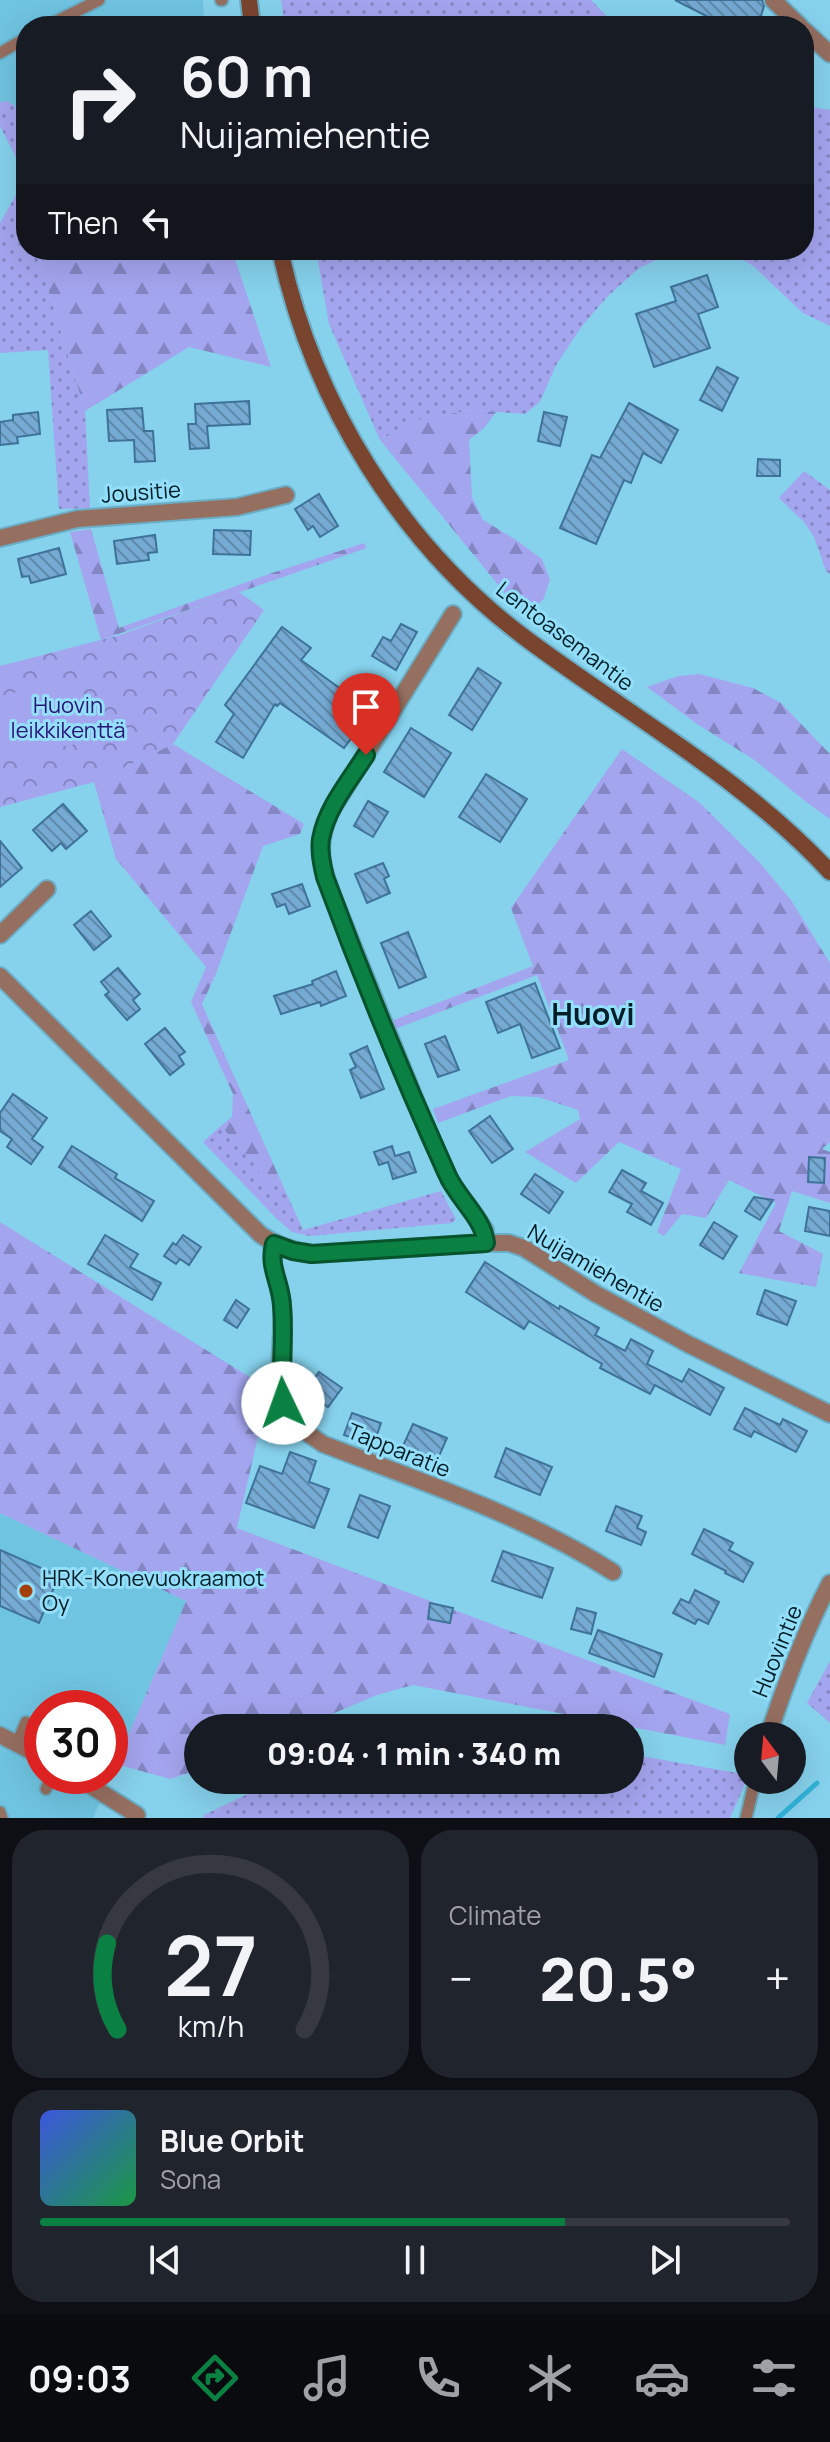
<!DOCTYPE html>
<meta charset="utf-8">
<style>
:root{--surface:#171b24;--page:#20242c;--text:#f1f3f6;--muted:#9ea1a6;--line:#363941;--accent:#0b8043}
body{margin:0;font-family:Manrope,sans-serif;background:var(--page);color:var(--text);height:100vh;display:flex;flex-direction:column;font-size:30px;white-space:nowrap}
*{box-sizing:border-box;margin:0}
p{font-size:26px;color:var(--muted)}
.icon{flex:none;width:44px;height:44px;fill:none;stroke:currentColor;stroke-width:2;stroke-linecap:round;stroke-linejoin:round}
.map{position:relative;height:1818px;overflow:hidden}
.drawer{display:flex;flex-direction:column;gap:12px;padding:12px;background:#0d0f14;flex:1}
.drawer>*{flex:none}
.banner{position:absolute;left:16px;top:16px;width:798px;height:244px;border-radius:32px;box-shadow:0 8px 32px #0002;background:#171b24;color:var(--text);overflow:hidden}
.needle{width:52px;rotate:344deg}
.controls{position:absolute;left:734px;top:1722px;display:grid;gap:16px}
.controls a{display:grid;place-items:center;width:72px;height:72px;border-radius:50%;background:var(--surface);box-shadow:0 8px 32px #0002;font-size:40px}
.speed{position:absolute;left:24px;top:1690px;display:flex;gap:16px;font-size:40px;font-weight:700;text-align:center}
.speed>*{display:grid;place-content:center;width:104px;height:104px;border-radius:50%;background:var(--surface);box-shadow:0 8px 32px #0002;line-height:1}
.speed .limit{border:12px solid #d22;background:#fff;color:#111}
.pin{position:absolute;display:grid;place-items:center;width:68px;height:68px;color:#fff;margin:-82px -34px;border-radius:50% 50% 50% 0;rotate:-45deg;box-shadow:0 0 8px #0007}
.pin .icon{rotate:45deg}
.me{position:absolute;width:88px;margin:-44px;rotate:357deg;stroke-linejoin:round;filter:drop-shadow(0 0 6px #0008)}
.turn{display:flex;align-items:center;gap:28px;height:168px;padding:0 32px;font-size:36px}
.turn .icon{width:104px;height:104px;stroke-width:2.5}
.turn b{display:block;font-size:56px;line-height:68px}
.then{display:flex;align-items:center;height:76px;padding:0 32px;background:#0003;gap:16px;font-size:30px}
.big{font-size:60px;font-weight:800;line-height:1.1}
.drawer .card{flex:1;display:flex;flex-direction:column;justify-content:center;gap:12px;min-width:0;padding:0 28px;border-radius:32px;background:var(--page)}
.drawer .dial{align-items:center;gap:0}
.dial svg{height:208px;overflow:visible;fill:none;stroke:var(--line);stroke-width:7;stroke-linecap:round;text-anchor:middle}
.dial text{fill:var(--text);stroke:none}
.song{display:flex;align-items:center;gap:24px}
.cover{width:96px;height:96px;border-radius:12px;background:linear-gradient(135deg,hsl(230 70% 55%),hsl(140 70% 35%))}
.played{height:8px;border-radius:4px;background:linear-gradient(90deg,var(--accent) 70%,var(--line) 70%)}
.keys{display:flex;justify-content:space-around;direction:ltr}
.heat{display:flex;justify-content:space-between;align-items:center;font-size:44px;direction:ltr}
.drawer .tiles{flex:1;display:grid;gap:12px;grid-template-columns:1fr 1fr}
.card:last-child{grid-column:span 2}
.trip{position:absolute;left:184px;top:1714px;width:460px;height:80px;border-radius:40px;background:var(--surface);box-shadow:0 8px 32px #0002;font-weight:800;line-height:80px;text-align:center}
.menu{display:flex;height:128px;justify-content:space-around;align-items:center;background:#090b0e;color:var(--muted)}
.menu .icon{width:56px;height:56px}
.menu .on{color:var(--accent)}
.menu b{font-size:36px;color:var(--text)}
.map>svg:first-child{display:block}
.built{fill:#6fc4e1;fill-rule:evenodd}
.grass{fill:url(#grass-dots)}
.forest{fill:url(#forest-firs)}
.park{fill:url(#park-crowns)}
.pitch{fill:#a4a5ef}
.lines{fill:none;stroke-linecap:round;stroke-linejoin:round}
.stream{stroke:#31b1d7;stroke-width:5}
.building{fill:url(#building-back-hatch);stroke:#3e7299;stroke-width:2}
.service-casing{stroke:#6badc5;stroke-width:15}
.minor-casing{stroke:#6badc5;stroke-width:20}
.tertiary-casing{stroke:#6badc5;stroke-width:20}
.secondary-casing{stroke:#6badc5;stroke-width:20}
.service{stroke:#956f60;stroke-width:11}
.minor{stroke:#956f60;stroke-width:16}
.tertiary{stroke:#956f60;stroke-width:16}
.secondary{stroke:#7a452f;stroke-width:16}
.route-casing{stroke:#07532c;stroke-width:20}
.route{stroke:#0b8043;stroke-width:14}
.poi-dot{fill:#a34009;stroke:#93def9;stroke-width:3}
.labels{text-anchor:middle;stroke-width:6;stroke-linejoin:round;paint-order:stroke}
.street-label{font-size:22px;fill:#001e28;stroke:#93def9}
.park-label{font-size:22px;fill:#2a1474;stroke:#93def9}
.poi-label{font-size:22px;fill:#001e28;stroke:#93def9;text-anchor:start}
.district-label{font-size:30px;font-weight:bold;fill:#001e28;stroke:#93def9}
</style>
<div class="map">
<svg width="830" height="1818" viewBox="0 0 830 1818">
<defs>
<pattern id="grass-dots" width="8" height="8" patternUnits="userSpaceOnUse" patternTransform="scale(2)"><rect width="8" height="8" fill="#a4a5ef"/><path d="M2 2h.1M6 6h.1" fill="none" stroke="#8386c2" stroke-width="1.8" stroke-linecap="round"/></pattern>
<pattern id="forest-firs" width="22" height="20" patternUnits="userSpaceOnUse" patternTransform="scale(2)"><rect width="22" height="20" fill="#a4a5ef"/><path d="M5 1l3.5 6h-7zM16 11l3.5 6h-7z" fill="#8386c2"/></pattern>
<pattern id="park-crowns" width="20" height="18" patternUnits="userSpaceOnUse" patternTransform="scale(2)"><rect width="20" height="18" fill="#a4a5ef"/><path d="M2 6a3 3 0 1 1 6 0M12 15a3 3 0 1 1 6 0" fill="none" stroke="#8386c2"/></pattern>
<pattern id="building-back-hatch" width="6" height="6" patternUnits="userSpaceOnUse" patternTransform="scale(2)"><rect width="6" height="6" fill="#75aad3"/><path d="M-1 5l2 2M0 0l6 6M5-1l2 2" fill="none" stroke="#5e8aab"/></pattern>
</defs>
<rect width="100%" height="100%" fill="#86d1ec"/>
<g class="built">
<path d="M0,0H203L204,26H26V131L14,105L7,101L0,102Z"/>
<path d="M0,1513L186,1601L93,1818H0ZM42,1708H110V1776H42Z"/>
</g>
<g class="grass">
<path d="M281,0H591L616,26H285Z"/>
<path d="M7,101L14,105L26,131V250H36L85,411L90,508L59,509L48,350L0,353V223L26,177L0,126V102Z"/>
<path d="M804,106L830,110V326L803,313L752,265L725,250H804Z"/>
<path d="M316,250H695L665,256L639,268L607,297L582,326L556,365L540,402L525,414L471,410L421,419L380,440L329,324Z"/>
<path d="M804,471L830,490V574L826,571L814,537L804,522L779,498Z"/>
<path d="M221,1126L254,1164L267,1185L280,1179L303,1230L441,1191L456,1219L452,1223L310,1236L292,1232L276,1218L203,1142Z"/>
<path d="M830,1661V1723L807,1703Z"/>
<path d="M410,1717L437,1718L490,1728H387Z"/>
<path d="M630,1754L748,1775V1777L730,1818H203L204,1815L277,1780H630Z"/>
</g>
<g class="forest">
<path d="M36,250H232L271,367L189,347L85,411Z"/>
<path d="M471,410L496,412L484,428L469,440L472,497L483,520L516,540L542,559L550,580L543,600L530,611L508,597L380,440L421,419Z"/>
<path d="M91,529L119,628L272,573L364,543L367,548L101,640L70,532Z"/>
<path d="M699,674L753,688L781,703L830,754V819L806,802L756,761L697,724L647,687L678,676Z"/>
<path d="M173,744L304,824L300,834L263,846L215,976L202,1004L280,1179L267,1185L254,1164L221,1126L232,1117L233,1094L191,1002L206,967L116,859L94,782Z"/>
<path d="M622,749L700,803L760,863L791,900L830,963V1142L822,1149L830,1152V1203L792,1191L779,1231L823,1254L816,1287L739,1273L776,1203L729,1180L706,1218L682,1214L664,1236L657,1232L681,1169L619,1142L576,1183L525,1152L580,1119L578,1110L538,1097L511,1096L438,1123L433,1109L569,1060L537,975L395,1029L391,1021L533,966L511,908Z"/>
<path d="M0,1222L269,1389L237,1528L730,1714L725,1745L413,1685L377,1695L299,1728H198V1770L170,1779L116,1764L186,1601L0,1513Z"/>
</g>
<path class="park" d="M239,592L264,610L173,744L94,782L0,807V666L120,635Z"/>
<path class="pitch" d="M71,680C92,699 90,714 90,741L0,760V696Z"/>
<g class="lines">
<path class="stream" d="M778,1818L817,1783"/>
</g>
<g class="building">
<path d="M675,0H762L764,6L758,26H726Z"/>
<path d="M707,275L718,307L698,314L710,348L654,367L636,314L676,301L671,287Z"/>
<path d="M717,367L738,378L722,411L700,400Z"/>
<path d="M249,401L250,424L207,426L209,448L190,449L188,424H196L195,404Z"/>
<path d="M629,403L678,430L661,463L643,453L631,483L624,480L596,544L560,528L592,455L600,458Z"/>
<path d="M142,408L144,431H153L155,461L135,462L134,440L109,441L107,410Z"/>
<path d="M38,412L40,434L17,437L18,443L0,445V422L13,420V415Z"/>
<path d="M544,412L567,417L560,446L538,441Z"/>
<path d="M758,459L780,460V476H757Z"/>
<path d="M319,494L338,526L320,537L313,526L308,530L295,509Z"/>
<path d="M214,530L251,531L250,555L213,554Z"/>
<path d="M155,535L157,552L148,553L149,560L117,564L114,541Z"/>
<path d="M59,548L66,574L31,583L29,576L22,577L18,559Z"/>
<path d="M401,624L417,632L396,670L372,656L383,637L391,641Z"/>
<path d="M282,627L311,648L301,660L371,711L344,748L280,703L277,706L275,704L243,758L216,742L234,714L225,705Z"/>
<path d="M478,668L501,683L472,730L449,715Z"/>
<path d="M411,728L451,753L424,797L384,772Z"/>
<path d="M486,774L527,799L500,842L459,817Z"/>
<path d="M368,801L388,812L373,837L354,826Z"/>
<path d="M63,804L87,831L66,849L61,843L52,851L33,830Z"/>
<path d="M0,841L22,868L0,887Z"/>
<path d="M383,863L389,876L384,879L390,893L367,903L355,874Z"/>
<path d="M302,884L310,906L289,914L285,904L277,907L272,894Z"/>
<path d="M91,911L111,936L94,950L74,925Z"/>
<path d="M408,932L426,977L399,988L381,943Z"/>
<path d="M118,968L140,994L133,1000L140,1009L127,1020L105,995L109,992L101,982Z"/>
<path d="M336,971L346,996L321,1006L320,1002L281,1014L274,996L313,984L312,981Z"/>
<path d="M535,983L560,1048L532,1058L520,1024L498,1033L486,1002Z"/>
<path d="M165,1028L185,1052L179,1056L184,1064L170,1075L145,1044Z"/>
<path d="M445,1036L459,1070L438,1077L425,1044Z"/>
<path d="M367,1046L384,1089L361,1098L350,1070L356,1067L350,1054Z"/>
<path d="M13,1094L47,1118L32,1139L43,1147L31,1164L7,1147L12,1139L0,1131V1113Z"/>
<path d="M490,1116L513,1149L492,1163L469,1131Z"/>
<path d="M72,1146L117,1174L115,1178L154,1201L142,1221L59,1167Z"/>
<path d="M392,1146L395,1156L409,1152L416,1172L393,1179L388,1162L379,1165L374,1152Z"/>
<path d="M809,1157L825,1158L824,1183L808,1182Z"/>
<path d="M622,1170L646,1183L641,1191L663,1203L651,1225L627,1212L632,1204L609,1192Z"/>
<path d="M535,1174L563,1192L549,1213L521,1194Z"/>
<path d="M754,1197L773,1200L760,1220L745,1211Z"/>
<path d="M809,1207L830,1211V1236L805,1231Z"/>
<path d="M714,1222L737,1236L723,1259L700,1245Z"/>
<path d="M105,1235L138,1254L130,1267L161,1283L152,1300L88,1264Z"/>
<path d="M183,1235L201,1247L189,1265L180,1259L176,1264L164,1256L173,1243L176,1245Z"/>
<path d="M485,1262L559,1309L560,1306L599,1328L595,1335L625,1351L631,1339L653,1351L647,1364L682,1382L689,1369L724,1388L710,1415L655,1385L650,1394L600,1368L602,1364L529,1321L524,1329L466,1292Z"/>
<path d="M765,1290L796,1301L787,1325L757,1314Z"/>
<path d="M236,1300L249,1309L237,1328L224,1320Z"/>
<path d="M319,1372L342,1388L328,1407L305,1391Z"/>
<path d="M745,1408L780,1425L783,1419L807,1431L796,1452L754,1431L751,1437L734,1429Z"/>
<path d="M352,1413L381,1423L373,1446L344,1435Z"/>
<path d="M413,1424L447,1438L436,1463L402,1448Z"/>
<path d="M506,1448L552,1467L540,1495L495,1477Z"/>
<path d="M290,1452L316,1461L309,1482L329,1489L314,1528L246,1503L260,1466L282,1474Z"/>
<path d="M360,1495L390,1506L378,1538L348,1527Z"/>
<path d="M616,1506L642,1516L637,1528L646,1532L641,1545L606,1531Z"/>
<path d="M704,1529L733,1543L729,1550L753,1563L743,1582L725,1573L726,1571L692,1554Z"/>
<path d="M0,1550L59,1576L39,1623L0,1606Z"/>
<path d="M503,1551L553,1568L542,1598L492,1581Z"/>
<path d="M695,1590L719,1602L708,1624L698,1619L695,1624L673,1613L681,1599L689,1603Z"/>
<path d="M430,1603L453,1608L450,1623L428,1619Z"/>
<path d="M577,1608L596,1613L591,1634L571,1629Z"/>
<path d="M598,1630L662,1654L654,1677L589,1653Z"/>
</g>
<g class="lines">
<defs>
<g id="service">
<path d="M221,0H222"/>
<path d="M47,26L99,0"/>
<path d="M0,53L26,38"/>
<path d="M17,1743L26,1722"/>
<path d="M46,1789L52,1776"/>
<path d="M0,1812L2,1818"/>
<path d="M746,1818L755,1780"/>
</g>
<g id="minor">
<path d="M773,0L800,26"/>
<path d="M804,30L830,54"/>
<path d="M0,538L77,519L237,507L286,495"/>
<path d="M453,614L330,812C316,845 320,863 332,895L428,1132L450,1181L485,1230L486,1243"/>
<path d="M0,935L47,889"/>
<path d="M274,1244C268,1267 280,1281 282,1305C285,1332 273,1387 286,1411C294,1426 309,1434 323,1444C421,1482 524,1515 613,1572"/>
<path d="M0,1735L42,1757"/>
<path d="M768,1736C786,1683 804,1633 830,1583"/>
<path d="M75,1776L137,1815"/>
</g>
<path id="tertiary" d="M0,976L261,1235C278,1246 292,1251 312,1254L486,1243H509L524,1248L596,1294L688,1344L830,1414"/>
<g id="secondary">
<path d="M249,0L252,26"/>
<path d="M280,250C313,403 401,546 528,640C630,716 743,778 830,872"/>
</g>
</defs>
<use href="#service" class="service-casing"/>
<use href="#minor" class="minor-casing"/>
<use href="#tertiary" class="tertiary-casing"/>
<use href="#secondary" class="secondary-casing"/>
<use href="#service" class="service"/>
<use href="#minor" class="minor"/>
<use href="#tertiary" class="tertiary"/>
<use href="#secondary" class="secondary"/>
</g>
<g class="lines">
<defs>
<path id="route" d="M283,1403C280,1370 285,1338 282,1306C281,1282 268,1268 274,1244L293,1251L312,1254L486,1243C483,1217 457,1198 447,1174C403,1077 362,977 325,877C322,865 319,852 321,839C326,809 350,780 366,755"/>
</defs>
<use href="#route" class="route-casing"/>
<use href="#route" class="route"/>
</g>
<circle class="poi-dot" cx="26" cy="1591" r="8"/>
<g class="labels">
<g class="street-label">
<text transform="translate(141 492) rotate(-4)" y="8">Jousitie</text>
<text transform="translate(565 636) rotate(37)" y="8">Lentoasemantie</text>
<text transform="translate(596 1268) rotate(30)" y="8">Nuijamiehentie</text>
<text transform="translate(399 1450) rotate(22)" y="8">Tapparatie</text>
<text transform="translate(777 1651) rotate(-68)" y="8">Huovintie</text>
</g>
<g class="park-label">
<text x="68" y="713">Huovin<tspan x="68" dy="25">leikkikenttä</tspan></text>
</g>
<g class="poi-label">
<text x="42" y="1586">HRK-Konevuokraamot<tspan x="42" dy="25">Oy</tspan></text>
</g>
<g class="district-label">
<text x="593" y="1025">Huovi</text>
</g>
</g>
</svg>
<div class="controls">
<a><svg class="needle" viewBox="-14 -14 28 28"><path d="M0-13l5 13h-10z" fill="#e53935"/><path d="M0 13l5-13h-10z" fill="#9ea1a6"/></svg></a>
</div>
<div class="speed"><div class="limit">30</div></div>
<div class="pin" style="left:366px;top:755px;background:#d93025"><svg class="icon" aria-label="arrive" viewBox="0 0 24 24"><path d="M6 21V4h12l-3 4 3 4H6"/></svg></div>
<svg class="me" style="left:283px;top:1403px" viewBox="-20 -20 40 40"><circle r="19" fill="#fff"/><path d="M0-13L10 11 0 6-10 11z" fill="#0b8043"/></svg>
<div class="trip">09:04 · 1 min · 340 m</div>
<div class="banner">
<div class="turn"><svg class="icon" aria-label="right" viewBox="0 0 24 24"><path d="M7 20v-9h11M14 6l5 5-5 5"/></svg><div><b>60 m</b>Nuijamiehentie</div></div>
<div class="then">Then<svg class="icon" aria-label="left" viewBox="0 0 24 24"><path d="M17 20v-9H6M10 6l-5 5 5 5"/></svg></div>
</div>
</div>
<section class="drawer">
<div class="tiles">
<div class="card dial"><svg viewBox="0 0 100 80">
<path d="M14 69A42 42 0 1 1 86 69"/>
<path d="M14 69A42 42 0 0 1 10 36" stroke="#0b8043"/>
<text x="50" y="56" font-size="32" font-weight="700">27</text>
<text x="50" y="72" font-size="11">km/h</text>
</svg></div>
<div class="card"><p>Climate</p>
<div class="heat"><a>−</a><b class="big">20.5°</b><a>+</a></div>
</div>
<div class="card">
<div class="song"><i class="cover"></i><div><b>Blue Orbit</b><p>Sona</p></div></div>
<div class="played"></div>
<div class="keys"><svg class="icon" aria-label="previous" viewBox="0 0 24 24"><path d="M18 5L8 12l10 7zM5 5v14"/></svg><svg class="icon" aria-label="pause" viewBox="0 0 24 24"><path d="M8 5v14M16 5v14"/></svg><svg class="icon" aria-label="next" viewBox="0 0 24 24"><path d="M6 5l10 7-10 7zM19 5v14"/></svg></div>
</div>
</div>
</section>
<nav class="menu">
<b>09:03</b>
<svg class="icon on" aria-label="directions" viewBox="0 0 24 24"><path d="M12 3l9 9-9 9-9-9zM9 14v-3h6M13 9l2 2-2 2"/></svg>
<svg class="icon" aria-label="music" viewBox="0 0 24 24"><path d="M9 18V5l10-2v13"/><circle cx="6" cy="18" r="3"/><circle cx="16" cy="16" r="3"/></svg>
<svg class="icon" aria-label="phone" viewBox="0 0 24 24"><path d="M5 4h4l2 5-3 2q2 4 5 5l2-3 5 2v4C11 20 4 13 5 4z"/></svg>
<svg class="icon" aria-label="climate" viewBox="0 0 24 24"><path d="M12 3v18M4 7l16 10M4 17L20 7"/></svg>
<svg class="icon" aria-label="car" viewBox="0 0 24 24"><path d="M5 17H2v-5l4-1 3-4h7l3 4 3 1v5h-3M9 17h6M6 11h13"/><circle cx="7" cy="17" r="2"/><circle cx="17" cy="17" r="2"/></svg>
<svg class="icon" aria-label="filters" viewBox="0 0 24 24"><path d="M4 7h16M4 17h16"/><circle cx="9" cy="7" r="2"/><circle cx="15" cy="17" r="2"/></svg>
</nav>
